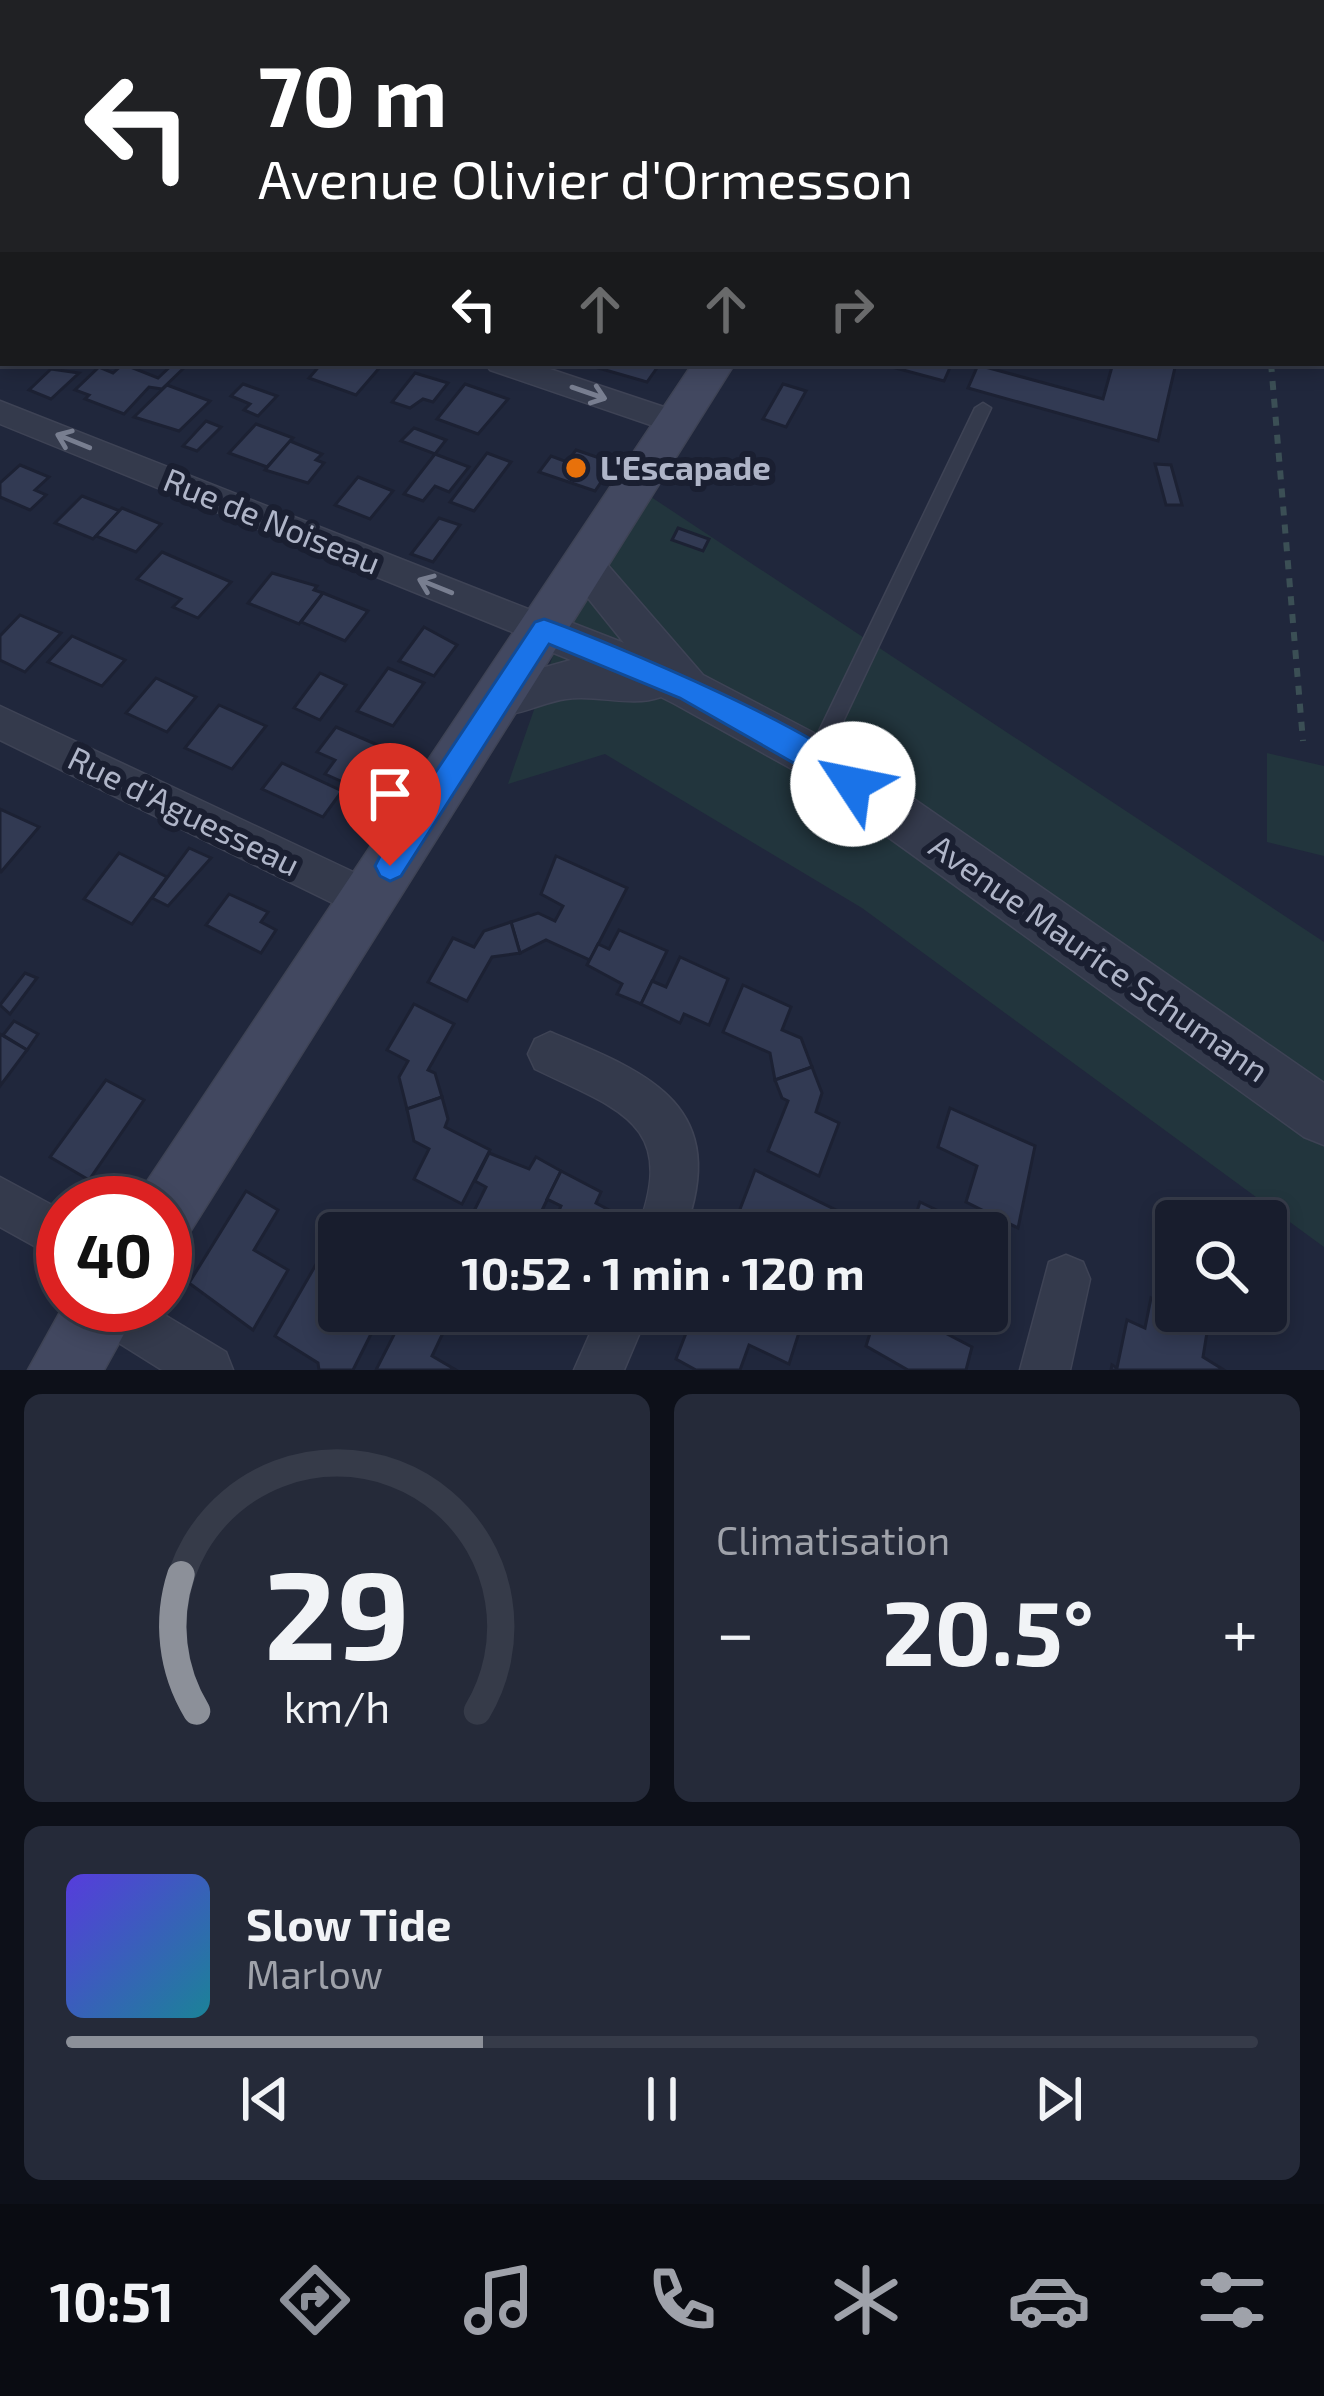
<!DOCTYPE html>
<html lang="fr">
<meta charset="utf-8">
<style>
:root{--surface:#181d2d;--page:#252a39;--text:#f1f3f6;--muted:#9fa2aa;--line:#363b49;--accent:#8c9099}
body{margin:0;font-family:"Exo 2",sans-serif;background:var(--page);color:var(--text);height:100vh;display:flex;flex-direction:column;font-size:45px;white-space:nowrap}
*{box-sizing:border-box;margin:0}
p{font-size:39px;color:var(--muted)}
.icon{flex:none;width:66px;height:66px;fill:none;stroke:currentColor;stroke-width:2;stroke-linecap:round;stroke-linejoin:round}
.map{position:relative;height:1370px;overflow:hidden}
.side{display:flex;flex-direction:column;gap:24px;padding:24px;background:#0d1019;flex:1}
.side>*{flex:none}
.banner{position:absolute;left:0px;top:0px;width:1326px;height:366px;box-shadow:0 6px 18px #0003,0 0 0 3px var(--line);background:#202124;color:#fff;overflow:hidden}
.controls{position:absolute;left:1155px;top:1200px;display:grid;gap:24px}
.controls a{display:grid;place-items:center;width:132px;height:132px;border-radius:12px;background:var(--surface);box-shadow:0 6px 18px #0003,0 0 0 3px var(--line);font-size:60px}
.speed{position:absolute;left:36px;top:1176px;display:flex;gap:24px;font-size:60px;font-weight:700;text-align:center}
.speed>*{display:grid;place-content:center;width:156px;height:156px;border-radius:50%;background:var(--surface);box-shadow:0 6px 18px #0003,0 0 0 3px var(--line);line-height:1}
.speed .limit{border:18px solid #d22;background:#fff;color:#111}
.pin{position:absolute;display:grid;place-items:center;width:102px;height:102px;color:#fff;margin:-123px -51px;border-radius:50% 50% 50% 0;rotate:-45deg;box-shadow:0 0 12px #0007}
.pin .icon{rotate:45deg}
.me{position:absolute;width:132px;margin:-66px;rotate:304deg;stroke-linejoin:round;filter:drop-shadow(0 0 9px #0008)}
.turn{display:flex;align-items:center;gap:42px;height:252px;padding:0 60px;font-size:54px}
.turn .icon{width:156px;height:156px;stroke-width:2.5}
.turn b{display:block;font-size:84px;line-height:102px}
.lanes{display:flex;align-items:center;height:114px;padding:0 60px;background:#0003;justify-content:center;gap:60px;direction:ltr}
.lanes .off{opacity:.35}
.big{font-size:90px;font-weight:700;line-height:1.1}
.side .tile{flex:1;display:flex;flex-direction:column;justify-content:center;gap:18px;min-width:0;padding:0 42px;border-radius:18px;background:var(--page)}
.side .dial{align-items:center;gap:0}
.dial svg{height:312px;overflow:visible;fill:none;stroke:var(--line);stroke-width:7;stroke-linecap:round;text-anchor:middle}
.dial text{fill:var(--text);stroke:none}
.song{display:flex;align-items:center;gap:36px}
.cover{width:144px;height:144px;border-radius:18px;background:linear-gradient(135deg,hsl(250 70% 55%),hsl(190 70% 35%))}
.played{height:12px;border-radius:6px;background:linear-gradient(90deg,var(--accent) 35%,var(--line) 35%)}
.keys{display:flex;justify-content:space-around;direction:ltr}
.heat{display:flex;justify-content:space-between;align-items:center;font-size:66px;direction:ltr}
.side .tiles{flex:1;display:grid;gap:24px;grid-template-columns:1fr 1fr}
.tile:last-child{grid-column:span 2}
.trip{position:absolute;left:318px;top:1212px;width:690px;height:120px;border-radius:12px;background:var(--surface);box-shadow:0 6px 18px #0003,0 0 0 3px var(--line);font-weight:700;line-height:120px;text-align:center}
.dock{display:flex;height:192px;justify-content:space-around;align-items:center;background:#0a0c12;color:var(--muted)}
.dock .icon{width:84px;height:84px}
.dock .selected{color:var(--accent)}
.dock b{font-size:54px;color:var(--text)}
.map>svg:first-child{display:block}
.green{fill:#22353d}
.building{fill:#323a53;stroke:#1c2133;stroke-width:3}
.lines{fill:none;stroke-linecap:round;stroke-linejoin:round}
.service-casing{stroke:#3e4355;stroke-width:3}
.minor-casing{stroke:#3e4355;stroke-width:3}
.tertiary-casing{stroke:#3e4355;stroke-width:3}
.secondary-casing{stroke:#3e4355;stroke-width:3}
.path-far1{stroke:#3b4f55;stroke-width:4.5;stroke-dasharray:6 6;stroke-linecap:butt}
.path{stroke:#3b4f55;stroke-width:6;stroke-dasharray:9 9;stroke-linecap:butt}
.service{fill:#343a4c;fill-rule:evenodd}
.minor{fill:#343a4c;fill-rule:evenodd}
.tertiary{fill:#343a4c;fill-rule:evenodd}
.secondary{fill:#424860;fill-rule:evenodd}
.oneway{stroke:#787e90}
.route{fill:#1a73e8;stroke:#114b97;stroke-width:3}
.food-dot{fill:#e8710a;stroke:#1a1f31;stroke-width:4.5}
.labels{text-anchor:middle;stroke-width:12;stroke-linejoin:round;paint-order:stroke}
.poi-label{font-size:33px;font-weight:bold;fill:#afb5c8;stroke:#1a1f31;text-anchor:start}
.street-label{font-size:33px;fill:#afb5c8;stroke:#1a1f31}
</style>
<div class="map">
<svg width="1324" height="1370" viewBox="0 0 1324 1370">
<rect width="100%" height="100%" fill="#20273c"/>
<g class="green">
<path d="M636,487L1324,942V1247L862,908L605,754L508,784L584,567Z"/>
<path d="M1267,753L1324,766V856L1267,842Z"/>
</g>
<g class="building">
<path d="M174,363L188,364L162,389L149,387L124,414L85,399L89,395L75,390L99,367L113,373L123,364L158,378Z"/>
<path d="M322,363H374L381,366L356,395L309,378Z"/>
<path d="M651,363L659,365L647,382L588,365Z"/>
<path d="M877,363H952L944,381Z"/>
<path d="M1113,363H1176L1158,441L968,388L978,365L1103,399Z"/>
<path d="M51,369L79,373L51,399L29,390Z"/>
<path d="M415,373L448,383L433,402L423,399L410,408L392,402Z"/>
<path d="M243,384L277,396L258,416L244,410L250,404L231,396Z"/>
<path d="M465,384L508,399L478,434L437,419Z"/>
<path d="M783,384L806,391L786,427L763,419Z"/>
<path d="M167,385L210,401L179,431L134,417Z"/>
<path d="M206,421L221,427L197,451L183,446Z"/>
<path d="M256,424L293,438L267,467L229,453Z"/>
<path d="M414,428L417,429L446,440L435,454L401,441Z"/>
<path d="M290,441L322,454L316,460L324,463L308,483L265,470Z"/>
<path d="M576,450L614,463L595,491L539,472L551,456L567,462Z"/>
<path d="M487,453L511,462L474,511L450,502Z"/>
<path d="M435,454L469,467L449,492L435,486L423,501L404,494Z"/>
<path d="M1155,464L1171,465L1182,505H1166Z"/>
<path d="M20,465L49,477L35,490L46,495L30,510L0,497V483Z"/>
<path d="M358,477L393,491L370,519L335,505Z"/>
<path d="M82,496L120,511L93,539L55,523Z"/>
<path d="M122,508L161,524L136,552L96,536Z"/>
<path d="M439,518L460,525L433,562L411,554Z"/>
<path d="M678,528L709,539L703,551L672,540Z"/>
<path d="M162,552L231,582L198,618L173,607L181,599L137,579Z"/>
<path d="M272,573L317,586L314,590L323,593L299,624L248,603Z"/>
<path d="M323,593L368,611L345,641L301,622Z"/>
<path d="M20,615L61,633L25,672L0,660V636Z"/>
<path d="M424,627L457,645L434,676L399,661Z"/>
<path d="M72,636L125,660L102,686L48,662Z"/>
<path d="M388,668L424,683L393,726L357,711Z"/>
<path d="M320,673L346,685L320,720L294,708Z"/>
<path d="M156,678L196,697L167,732L126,713Z"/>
<path d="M219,705L266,726L232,769L185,748Z"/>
<path d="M336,727L380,746L366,766L399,782L385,801L325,774L335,760L317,752Z"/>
<path d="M282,763L342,791L323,817L262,789Z"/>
<path d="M0,809L39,827L1,872H0Z"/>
<path d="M189,848L211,858L168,906L152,898Z"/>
<path d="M119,853L167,877L132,924L84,899Z"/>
<path d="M556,856L627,888L590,960L546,940L520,953L511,922L538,913L555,921L563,906L541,894Z"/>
<path d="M229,894L268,912L261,922L276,930L261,953L206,925Z"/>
<path d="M511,922L520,953L492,957L467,1001L428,982L453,938L474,947L484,931Z"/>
<path d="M619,930L667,951L641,1004L617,994L622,984L587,965L598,944L609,949Z"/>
<path d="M680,957L728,979L709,1025L684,1014L680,1023L641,1004L652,981L666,987Z"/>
<path d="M25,973L37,978L10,1014L0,1005Z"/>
<path d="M743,985L791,1007L782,1030L801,1038L812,1067L775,1080L770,1053L723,1032Z"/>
<path d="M414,1004L454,1024L428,1070L435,1073L442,1097L407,1109L399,1077L408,1061L387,1050Z"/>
<path d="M14,1021L38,1034L27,1050L3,1035Z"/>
<path d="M0,1034L27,1050L0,1086Z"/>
<path d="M812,1067L822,1093L816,1112L839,1123L819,1176L768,1151L788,1101L782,1098L775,1080Z"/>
<path d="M106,1080L144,1100L89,1180L50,1157Z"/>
<path d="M442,1097L448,1119L445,1127L490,1150L462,1204L414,1179L429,1149L414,1141L407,1109Z"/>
<path d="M950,1108L1035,1146L1018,1228L966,1202L977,1166L938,1147Z"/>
<path d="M489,1153L529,1169L536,1157L561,1171L531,1233H516L474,1211L486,1187L475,1181Z"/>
<path d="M755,1170L840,1212L833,1233H725L732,1214L737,1217Z"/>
<path d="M561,1171L601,1192L596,1203L624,1218L617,1233H549L561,1206L547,1199Z"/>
<path d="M246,1191L278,1210L254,1250L288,1270L253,1330L189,1283Z"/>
<path d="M920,1202L984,1233H910Z"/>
<path d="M987,1234L1008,1245L989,1331L951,1311H987Z"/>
<path d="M330,1240L339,1246V1311H358L377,1322L353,1370H319L318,1363L275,1336Z"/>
<path d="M1151,1298L1208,1326L1203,1357L1224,1370H1111L1112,1365L1117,1368L1127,1320L1145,1328Z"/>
<path d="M406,1311L453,1312L432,1356L456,1370H376Z"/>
<path d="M702,1311H787L803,1320L789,1364L749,1345L740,1370H696L676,1359L690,1323L696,1326Z"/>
<path d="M877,1311H903L972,1347L966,1370H908L866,1346Z"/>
</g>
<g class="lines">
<defs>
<path id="service" d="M983,403L991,408L823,764L816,766L809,764L807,758L809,752L975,408Z"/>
<g id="minor">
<path d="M349,0H381L383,3H351Z"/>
<path d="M468,0H491L466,3Z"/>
<path d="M545,0H577L579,3H547Z"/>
<path d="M798,0H821L823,3H800Z"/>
<path d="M0,26L3,27V41L0,40Z"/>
<rect x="1323" y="113" width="1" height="15"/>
<path d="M0,186L3,187V203L0,202Z"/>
<path d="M485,363H532L688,415L692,423L688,431L677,434L490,370Z"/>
<path d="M0,401L556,620L561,630L556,640L544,644L532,640L0,424Z"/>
<path d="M0,706L383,886L389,900L383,914L369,919L355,914L0,740Z"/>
<path d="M550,1032C649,1073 732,1105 684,1233H636C680,1123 619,1110 535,1069L528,1054L535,1039Z"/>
<path d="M0,1177L63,1211V1262L0,1227Z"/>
<path d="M1066,1255L1083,1262L1090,1279L1070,1370H1020L1049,1262Z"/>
<path d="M148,1305L226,1352L233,1370H162L87,1323L80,1306Z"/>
<path d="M600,1311H649L624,1370H574Z"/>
</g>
<g id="tertiary">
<path d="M434,0H472L474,3H436Z"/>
<path d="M584,550L599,555L703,675L833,743L1324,1083V1145L1304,1137L799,773L673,703L661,697C630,708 598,694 566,699C537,703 512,722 483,712L476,698L483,684L571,660L529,643L522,630L529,617L544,612L624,643L563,567L569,555Z"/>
</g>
<g id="secondary">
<path d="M693,363H735L188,1235L165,1245V1203H136L142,1189Z"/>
<path d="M64,1305H140L104,1370H28Z"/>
</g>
</defs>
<use href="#service" class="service-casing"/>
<use href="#minor" class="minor-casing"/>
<use href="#tertiary" class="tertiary-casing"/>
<use href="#secondary" class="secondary-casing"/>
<path class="path-far1" d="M130,3L134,0"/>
<path class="path" d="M1271,363L1303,741"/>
<use href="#service" class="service"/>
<use href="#minor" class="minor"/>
<use href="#tertiary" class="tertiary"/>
<use href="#secondary" class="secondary"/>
</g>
<defs><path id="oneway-shaft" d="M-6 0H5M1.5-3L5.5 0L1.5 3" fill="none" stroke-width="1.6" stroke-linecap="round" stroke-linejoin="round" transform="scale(3)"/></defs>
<g class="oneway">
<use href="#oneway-shaft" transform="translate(589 393) rotate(19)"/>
<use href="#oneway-shaft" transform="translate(73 441) rotate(-158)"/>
<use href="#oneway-shaft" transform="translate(435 586) rotate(-158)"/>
</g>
<path class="route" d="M544,619C599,638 847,740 867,784L863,793L853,797L680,698L549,644L401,876L390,881L380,876L375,866L380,856L535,622Z"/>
<circle class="food-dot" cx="576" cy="468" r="12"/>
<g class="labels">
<g class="poi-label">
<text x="600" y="480">L'Escapade</text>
</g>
<g class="street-label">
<text transform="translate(272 521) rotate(22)" y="12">Rue de Noiseau</text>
<text transform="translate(184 811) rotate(26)" y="12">Rue d'Aguesseau</text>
<text transform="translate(1099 958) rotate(35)" y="12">Avenue Maurice Schumann</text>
</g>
</g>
</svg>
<div class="controls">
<a><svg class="icon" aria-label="search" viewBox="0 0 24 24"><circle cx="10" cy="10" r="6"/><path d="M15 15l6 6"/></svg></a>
</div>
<div class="speed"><div class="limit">40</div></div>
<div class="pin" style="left:390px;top:866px;background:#d93025"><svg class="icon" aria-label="arrive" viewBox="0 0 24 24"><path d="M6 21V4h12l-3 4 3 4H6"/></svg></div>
<svg class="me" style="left:853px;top:784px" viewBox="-20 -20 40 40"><circle r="19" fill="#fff"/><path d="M0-13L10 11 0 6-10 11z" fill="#1a73e8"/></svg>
<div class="trip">10:52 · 1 min · 120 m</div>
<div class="banner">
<div class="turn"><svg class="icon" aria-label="left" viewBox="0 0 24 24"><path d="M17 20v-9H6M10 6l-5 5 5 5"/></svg><div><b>70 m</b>Avenue Olivier d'Ormesson</div></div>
<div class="lanes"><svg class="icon" aria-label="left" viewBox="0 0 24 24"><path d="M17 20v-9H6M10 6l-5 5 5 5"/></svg><svg class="icon off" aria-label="ahead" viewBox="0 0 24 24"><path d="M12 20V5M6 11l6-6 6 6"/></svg><svg class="icon off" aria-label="ahead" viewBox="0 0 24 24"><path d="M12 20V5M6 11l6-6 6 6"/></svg><svg class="icon off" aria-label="right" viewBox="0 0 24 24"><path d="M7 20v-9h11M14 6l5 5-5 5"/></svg></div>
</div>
</div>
<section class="side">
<div class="tiles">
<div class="tile dial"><svg viewBox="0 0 100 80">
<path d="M14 69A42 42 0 1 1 86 69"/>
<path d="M14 69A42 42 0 0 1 10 34" stroke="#8c9099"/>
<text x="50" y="56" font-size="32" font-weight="700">29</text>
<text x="50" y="72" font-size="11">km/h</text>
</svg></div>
<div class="tile"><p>Climatisation</p>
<div class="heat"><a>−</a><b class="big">20.5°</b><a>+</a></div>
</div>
<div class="tile">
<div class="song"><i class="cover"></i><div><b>Slow Tide</b><p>Marlow</p></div></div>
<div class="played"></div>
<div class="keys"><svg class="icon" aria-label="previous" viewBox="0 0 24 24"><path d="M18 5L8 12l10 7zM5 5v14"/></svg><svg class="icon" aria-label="pause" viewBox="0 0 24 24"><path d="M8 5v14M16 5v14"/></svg><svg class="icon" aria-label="next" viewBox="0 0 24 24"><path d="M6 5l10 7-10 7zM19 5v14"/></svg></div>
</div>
</div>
</section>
<nav class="dock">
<b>10:51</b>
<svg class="icon selected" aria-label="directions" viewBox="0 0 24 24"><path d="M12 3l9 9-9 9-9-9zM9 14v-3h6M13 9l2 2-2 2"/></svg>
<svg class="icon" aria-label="music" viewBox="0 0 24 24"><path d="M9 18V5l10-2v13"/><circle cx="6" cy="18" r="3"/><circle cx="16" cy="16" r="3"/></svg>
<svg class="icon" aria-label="phone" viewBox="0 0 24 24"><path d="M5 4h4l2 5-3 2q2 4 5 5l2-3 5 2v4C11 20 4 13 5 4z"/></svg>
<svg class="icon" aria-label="climate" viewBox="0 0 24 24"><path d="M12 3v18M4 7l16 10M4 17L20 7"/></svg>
<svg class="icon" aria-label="car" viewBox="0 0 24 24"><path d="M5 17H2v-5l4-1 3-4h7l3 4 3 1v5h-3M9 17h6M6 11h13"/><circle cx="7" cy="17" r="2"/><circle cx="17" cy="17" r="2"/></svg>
<svg class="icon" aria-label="filters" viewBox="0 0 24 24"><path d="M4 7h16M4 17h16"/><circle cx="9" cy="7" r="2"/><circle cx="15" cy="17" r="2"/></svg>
</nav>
